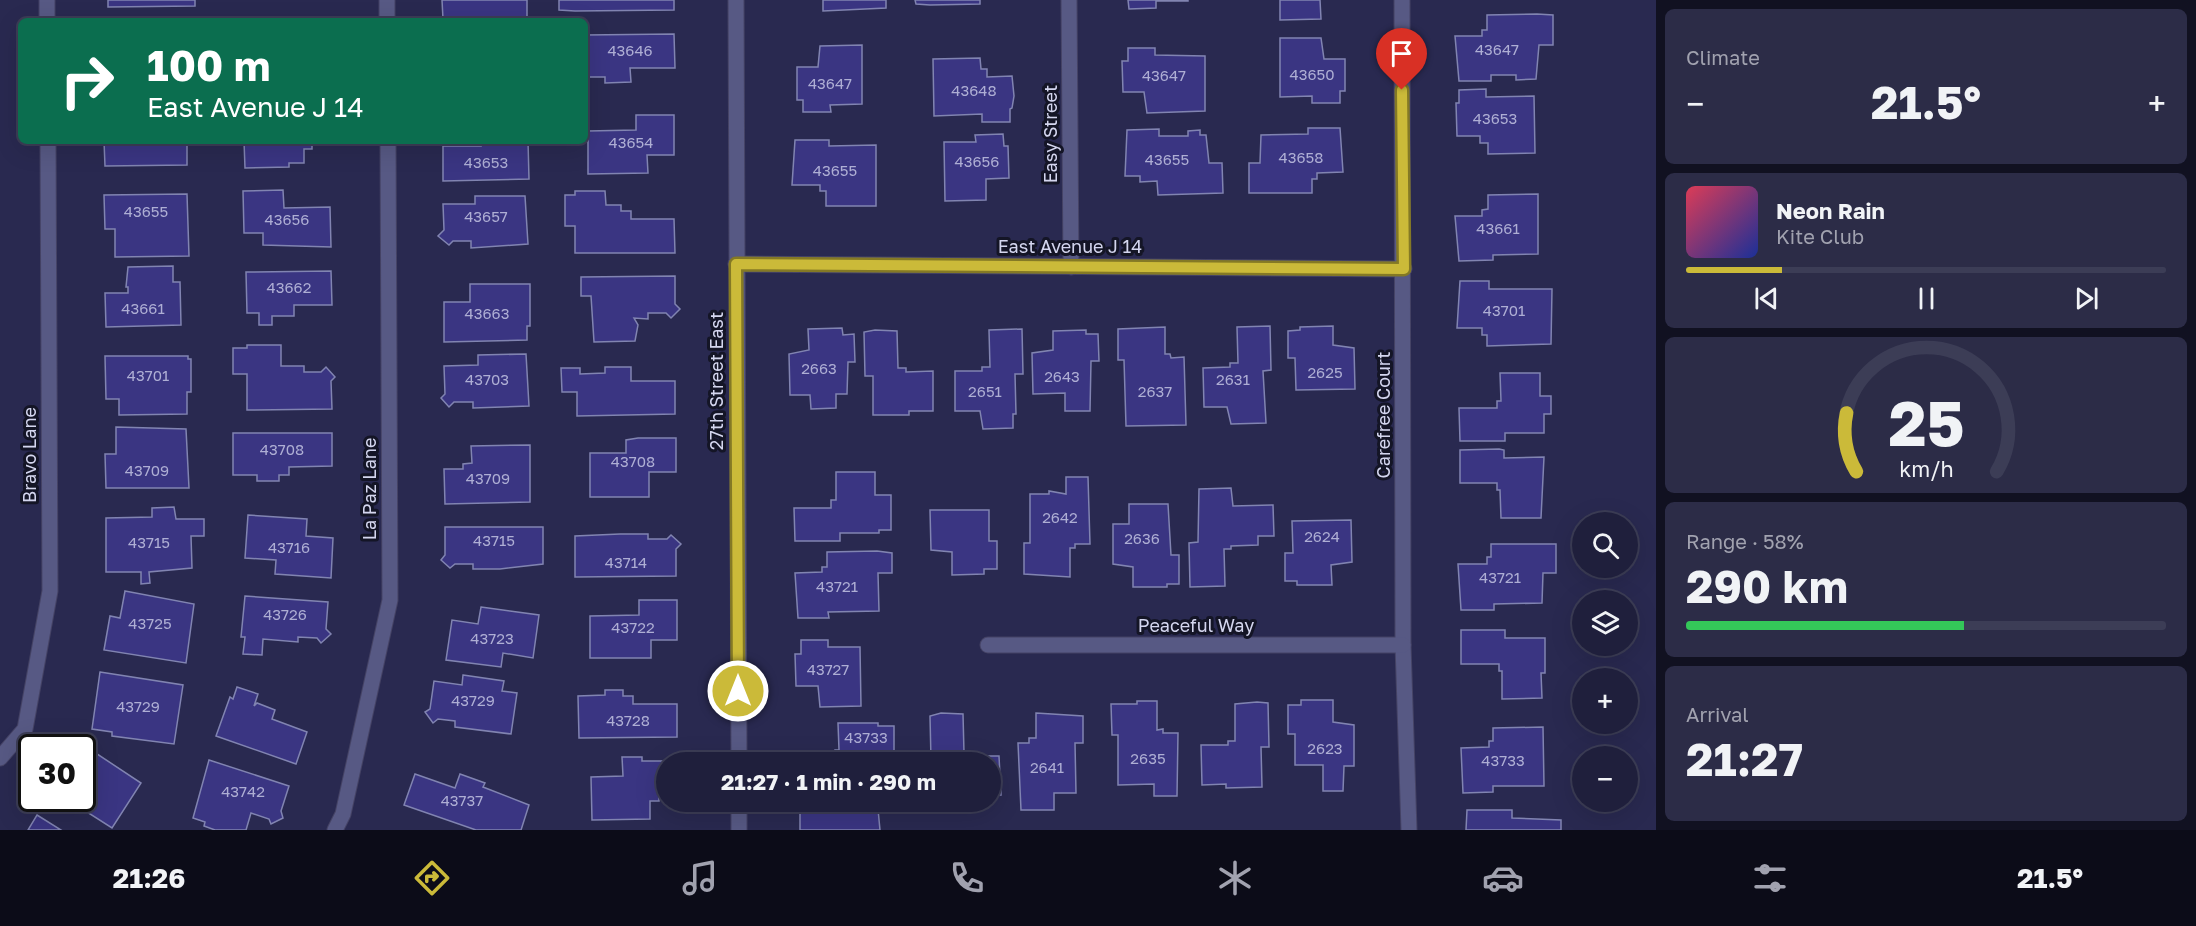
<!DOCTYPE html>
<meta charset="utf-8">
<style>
:root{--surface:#1f1f3c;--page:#2c2c47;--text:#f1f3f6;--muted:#a1a2af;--line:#3c3d56;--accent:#cbba39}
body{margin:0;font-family:"Golos Text",sans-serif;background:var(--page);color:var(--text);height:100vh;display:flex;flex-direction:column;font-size:22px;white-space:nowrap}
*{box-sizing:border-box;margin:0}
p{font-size:20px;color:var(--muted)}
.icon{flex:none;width:33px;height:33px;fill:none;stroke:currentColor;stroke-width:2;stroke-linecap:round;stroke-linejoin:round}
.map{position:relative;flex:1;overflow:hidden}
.drawer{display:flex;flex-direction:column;gap:9px;padding:9px;background:#111121;width:540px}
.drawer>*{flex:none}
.banner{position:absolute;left:18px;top:18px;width:570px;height:126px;border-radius:9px;box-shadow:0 6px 24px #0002,0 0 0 2px var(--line);background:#0b6e4f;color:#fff;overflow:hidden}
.buttons{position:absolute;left:1572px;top:512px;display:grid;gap:12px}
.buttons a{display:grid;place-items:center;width:66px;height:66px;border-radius:50%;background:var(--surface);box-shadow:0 6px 24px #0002,0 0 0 2px var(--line);font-size:30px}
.speed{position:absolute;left:18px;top:734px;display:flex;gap:12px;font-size:30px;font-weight:700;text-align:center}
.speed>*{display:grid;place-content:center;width:78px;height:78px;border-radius:50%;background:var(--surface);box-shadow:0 6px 24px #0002,0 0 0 2px var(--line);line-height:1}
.speed .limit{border:3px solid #111;border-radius:9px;background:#fff;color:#111}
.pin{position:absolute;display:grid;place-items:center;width:51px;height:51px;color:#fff;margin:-62px -26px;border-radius:50% 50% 50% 0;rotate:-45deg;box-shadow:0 0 6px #0007}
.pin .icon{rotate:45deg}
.me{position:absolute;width:66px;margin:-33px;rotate:0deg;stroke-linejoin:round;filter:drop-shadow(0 0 4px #0008)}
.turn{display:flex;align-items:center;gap:21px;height:126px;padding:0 30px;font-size:27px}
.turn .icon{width:78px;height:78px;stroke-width:2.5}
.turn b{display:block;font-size:42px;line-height:51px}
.big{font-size:45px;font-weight:700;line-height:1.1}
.drawer .tile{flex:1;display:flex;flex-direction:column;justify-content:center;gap:9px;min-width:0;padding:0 21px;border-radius:9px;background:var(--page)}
.drawer .dial{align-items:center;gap:0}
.dial svg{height:156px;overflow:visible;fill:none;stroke:var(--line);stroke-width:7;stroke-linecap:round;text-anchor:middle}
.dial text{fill:var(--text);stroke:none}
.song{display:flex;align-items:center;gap:18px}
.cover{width:72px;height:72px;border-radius:9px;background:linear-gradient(135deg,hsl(350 70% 55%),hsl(230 70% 35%))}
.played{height:6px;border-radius:3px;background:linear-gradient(90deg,var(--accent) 20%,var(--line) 20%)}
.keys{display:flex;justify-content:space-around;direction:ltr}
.heat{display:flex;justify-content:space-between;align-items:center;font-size:33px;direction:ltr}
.charge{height:9px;border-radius:4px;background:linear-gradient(90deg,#34c759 58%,var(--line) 0)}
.trip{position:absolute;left:656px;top:752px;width:345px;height:60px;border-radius:30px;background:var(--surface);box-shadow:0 6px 24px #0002,0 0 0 2px var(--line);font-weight:700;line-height:60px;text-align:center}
.menu{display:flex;height:96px;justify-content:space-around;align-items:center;background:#0c0c18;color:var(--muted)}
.menu .icon{width:42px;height:42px}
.menu .current{color:var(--accent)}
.menu b{font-size:27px;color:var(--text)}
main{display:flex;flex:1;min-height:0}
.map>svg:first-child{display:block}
.building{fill:#3a3582;stroke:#8184b1;stroke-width:1.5}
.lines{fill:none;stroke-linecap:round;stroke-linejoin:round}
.minor-casing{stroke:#454365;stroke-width:17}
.minor{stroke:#575984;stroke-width:15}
.route-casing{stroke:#847925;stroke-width:15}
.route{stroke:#cbba39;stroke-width:10}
.labels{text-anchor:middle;stroke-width:6;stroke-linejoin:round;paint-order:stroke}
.number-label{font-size:15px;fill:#aeaed4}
.street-label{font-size:18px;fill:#d4d6ef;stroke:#141526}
</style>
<main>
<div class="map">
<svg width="1656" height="830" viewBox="0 0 1656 830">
<rect width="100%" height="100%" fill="#292950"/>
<g class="building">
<path d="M108,0H195V6L108,7Z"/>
<path d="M442,0H527V18L443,19Z"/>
<path d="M559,0H674V10L575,11L559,10Z"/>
<path d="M823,0H886V8L823,11Z"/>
<path d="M915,0H980V4L930,5L916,4Z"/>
<path d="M1128,0H1188V1H1156V8L1129,9Z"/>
<path d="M1280,0H1320L1321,19L1280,20Z"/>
<path d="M1537,14L1553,15V45H1539L1536,79L1516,80V75H1491V81H1459L1455,36H1482V30H1487V15Z"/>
<path d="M674,34L675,68H630L631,82L605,83V77H585V35Z"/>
<path d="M1280,38H1321L1324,59H1345V91H1340V103H1312V96L1280,97Z"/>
<path d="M862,45V104L830,105L831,112H803V100H797V67H818L820,46Z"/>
<path d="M1128,48H1155V55L1205,56V111L1147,113L1144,92H1123L1122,61H1128Z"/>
<path d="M980,58L981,69H987V77L1012,76L1014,96L1012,108L1010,109V122H982V114L934,116L933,59Z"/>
<path d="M1486,89V97L1534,96L1535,153L1488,154V143H1480V136H1457L1456,103H1459V90Z"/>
<path d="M636,115H674V155H647L648,173L588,174V131L636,130Z"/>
<path d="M1308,128H1340L1343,172L1317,173V179H1312V193H1249V163H1260L1261,135L1308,134Z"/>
<path d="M1159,129V136H1188V131L1200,130V135H1206L1209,163H1222L1223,193L1158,195L1157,181L1140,182V176H1125L1127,130Z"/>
<path d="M1003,134L1004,146H1008L1009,178L986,179V200L945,201L944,142H976L975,135Z"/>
<path d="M795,140H829V146L876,145V206H826V191H820V185H792Z"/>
<path d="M104,141H187V165L105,166Z"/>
<path d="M244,141H330V142L312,143V149H304V163H289V167L245,168Z"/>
<path d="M480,141H528L529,179L443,181V146H481Z"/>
<path d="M283,190L284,208L330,207L331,247L263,245V233H244L243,191Z"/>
<path d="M575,191H605L606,205H621V211H631V219H674L675,253H575V226H565V195H575Z"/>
<path d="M187,194L189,256L115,257V229H105L104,195Z"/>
<path d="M1538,194V254L1493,255V260L1459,261L1455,216H1482V210L1488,209V195Z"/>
<path d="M475,196H525L528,244L471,248V241H453L449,245L438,236L444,230L443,204H475Z"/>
<path d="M173,266V282H180L181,325L106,327L105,293H128V287H126L128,267Z"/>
<path d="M331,271L332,305H294V316H272V325H259V313H247L246,272Z"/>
<path d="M675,276V304L680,309L671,318L666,313H648V319L634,318L638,325L635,341L594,342L591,296H581V277Z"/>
<path d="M1460,281H1489V289H1552L1551,344L1487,346V335H1482V328H1457Z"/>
<path d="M470,284H530V326H527V340L444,342V302H470Z"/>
<path d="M1270,326L1271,370L1263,371L1266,423L1231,424L1227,407H1204L1203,368L1230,367V363H1238L1237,327Z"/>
<path d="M1333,326V345L1354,348L1355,389L1296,390L1295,358H1288V331L1300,330V327Z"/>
<path d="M1165,327V354H1170L1171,358L1184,357L1186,425L1126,426L1124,360H1118V329Z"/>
<path d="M842,328L843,335L854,334L855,362H848L847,394H836V408L811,409L810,395H790L789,354L809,350L808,329Z"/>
<path d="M1022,329L1023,374H1015L1016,414H1013V428L983,429L980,411H955V371H982V367H990L989,330Z"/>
<path d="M875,330L897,331L898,368H906V372L933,371V411H909V415H873V376H865L864,332Z"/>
<path d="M1086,330V334H1098L1099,361H1091L1090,411H1065V393L1033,394L1032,353L1053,350V331Z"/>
<path d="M247,345H281V366H304V372H321L326,367L335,377L331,381L332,409L247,410V374H233V348H247Z"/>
<path d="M526,354L529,406L473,408V402H454L449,407L441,398L445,394L444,366L478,365V355Z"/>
<path d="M105,356H188V359H191V392H187V414L119,415V399H106Z"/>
<path d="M605,367H631V381H675V414L577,416V392H562L561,368H580V374L605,373Z"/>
<path d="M1500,373H1540V396H1551V414H1544V433H1505V441H1460L1459,408H1497V401H1501Z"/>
<path d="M116,427L186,429L189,488H106L105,454H116Z"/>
<path d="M233,433H332V466L289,467V475H279V481H257V475H233Z"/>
<path d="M638,438H676V472H649V497H590V453H626V440Z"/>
<path d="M530,445V502L445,504L444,469H463V464L472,463L471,446Z"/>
<path d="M1499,449L1504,450V458L1544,457L1541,518H1501L1500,490H1497V483H1460V450Z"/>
<path d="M836,472H875V495H891V530H879V533H840V541H795L794,508H831V500H836Z"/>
<path d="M1066,477H1088L1090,544H1075V548H1070V577L1024,574V543H1030V494H1049V491L1066,494Z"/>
<path d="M1231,488L1233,506L1273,505L1274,536H1258V545L1231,546V549H1224L1225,586L1190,587L1189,543L1198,542L1199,489Z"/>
<path d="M1129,504H1168L1171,555H1179V584H1167V587H1133V567L1113,564V524H1129Z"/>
<path d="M174,507L176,519H204V536H191L192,568L149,572L150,583L141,584V572H106V518L152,517V508Z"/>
<path d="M930,510H989V541H997V569H984V574L952,575V552L931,550Z"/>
<path d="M248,515L307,519L306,536L333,538L331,578L275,574L276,560L245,558Z"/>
<path d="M1351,520L1352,562L1331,565L1332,585H1297V581H1285V553H1293L1292,521Z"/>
<path d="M445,527H543V564L500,569H473V564H455L450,568L441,560L445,555Z"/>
<path d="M620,534H648V539H667L671,535L681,544L676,549V576L575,577V536Z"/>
<path d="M1491,544H1556V573H1543L1542,603L1494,604V610H1461L1458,564H1487V557H1491Z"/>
<path d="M877,551L892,553V573H878L879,611L828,612L829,618H798L795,573L822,572V567H827V552Z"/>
<path d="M125,591L194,604L186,663L104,650L110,616L120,618Z"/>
<path d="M245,596L328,602L326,629L331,634L321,643L317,638L298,637V642L263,639L262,655L243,654L245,637H241Z"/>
<path d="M639,600H677V640H651V658H590V616L639,615Z"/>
<path d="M481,607L539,615L533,658L503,653L501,667L446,660L452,620L478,624Z"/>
<path d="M1461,630H1505V638H1545V673H1541L1542,698L1502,699V671H1499V664H1461Z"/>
<path d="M801,640H828V647H860L861,706L820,707L818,686H796L795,654H801Z"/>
<path d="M100,672L183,685L174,744L112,736V732L92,729Z"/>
<path d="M463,675L504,681L502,691L517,693L511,734L455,727V721L438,719L433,723L425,712L430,709L434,681L462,685Z"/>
<path d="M237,687L258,694L254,706L257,703L275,710L272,719L307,732L296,764L216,736L230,697L233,699Z"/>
<path d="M605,690H623V696H633V704H677V737L579,738L578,696L605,695Z"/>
<path d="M1301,700H1333V722L1354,725V766H1344L1343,791H1323V765H1295V734H1288V705H1301Z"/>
<path d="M1137,701H1157V730L1163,729V733H1178L1177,796H1154V784L1118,785V735H1112L1111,704H1137Z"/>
<path d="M1257,702L1268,703L1269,747H1261L1262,787L1226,788V784L1202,785L1201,745H1228V741H1235V704Z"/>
<path d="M941,713L963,714L964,753H971V756H999L1001,795H990V762L931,760L930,716Z"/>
<path d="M1036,713L1083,716V743H1075L1076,793H1054V810H1021L1018,743H1029V738H1036Z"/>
<path d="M838,723H878V726H894V761L900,762H798V759L835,758V750H839Z"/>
<path d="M1543,727L1544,786H1493V792L1463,793L1461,748L1489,747V741H1493V728Z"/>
<path d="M82,744L141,783L112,828L65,798H82Z"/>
<path d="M622,757H642V761H677L666,762V795H659V801H650V819L592,820L591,777L623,776Z"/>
<path d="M209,760L289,786L281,811L283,818L271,824L269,819L251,813L246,830H215L204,826L205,822L193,818Z"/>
<path d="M415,774L455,788L460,774L485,783L483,787L529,805L521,830H476L404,805Z"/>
<path d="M800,806H829V813L863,812V809H878L880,830H800Z"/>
<path d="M1467,810H1512V818L1561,820V830H1466Z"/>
<path d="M37,815L61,830H28Z"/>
</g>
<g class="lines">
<defs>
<g id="minor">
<path d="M47,0V21"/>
<path d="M387,0V21"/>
<path d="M736,0L739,762"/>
<path d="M1069,0L1071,267"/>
<path d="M1402,0L1403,645L1409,830"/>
<path d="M736,264L1404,269"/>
<path d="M988,645H1403"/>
<path d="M0,758L25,729L50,591L48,141"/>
<path d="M739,801V830"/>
<path d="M335,830L343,814L390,600L388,141"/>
</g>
</defs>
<use href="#minor" class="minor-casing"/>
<use href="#minor" class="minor"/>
</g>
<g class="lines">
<defs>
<path id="route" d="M738,691L736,264L1404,269L1402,90"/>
</defs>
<use href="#route" class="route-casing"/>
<use href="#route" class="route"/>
</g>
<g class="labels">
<g class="number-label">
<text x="1497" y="55">43647</text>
<text x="630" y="56">43646</text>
<text x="1312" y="80">43650</text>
<text x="1164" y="81">43647</text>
<text x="830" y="89">43647</text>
<text x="974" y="96">43648</text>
<text x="1495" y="124">43653</text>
<text x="631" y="148">43654</text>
<text x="1301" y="163">43658</text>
<text x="1167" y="165">43655</text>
<text x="977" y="167">43656</text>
<text x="486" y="168">43653</text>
<text x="835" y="176">43655</text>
<text x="146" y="217">43655</text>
<text x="486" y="222">43657</text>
<text x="287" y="225">43656</text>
<text x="1498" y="234">43661</text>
<text x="289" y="293">43662</text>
<text x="143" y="314">43661</text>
<text x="1504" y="316">43701</text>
<text x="487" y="319">43663</text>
<text x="819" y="374">2663</text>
<text x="1325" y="378">2625</text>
<text x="148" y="381">43701</text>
<text x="1062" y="382">2643</text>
<text x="487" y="385">43703</text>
<text x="1233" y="385">2631</text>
<text x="985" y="397">2651</text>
<text x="1155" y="397">2637</text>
<text x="282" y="455">43708</text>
<text x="633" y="467">43708</text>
<text x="147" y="476">43709</text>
<text x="488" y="484">43709</text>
<text x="1060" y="523">2642</text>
<text x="1322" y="542">2624</text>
<text x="1142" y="544">2636</text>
<text x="494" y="546">43715</text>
<text x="149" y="548">43715</text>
<text x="289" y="553">43716</text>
<text x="626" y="568">43714</text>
<text x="1500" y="583">43721</text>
<text x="837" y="592">43721</text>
<text x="285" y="620">43726</text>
<text x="150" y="629">43725</text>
<text x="633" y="633">43722</text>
<text x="492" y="644">43723</text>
<text x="828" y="675">43727</text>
<text x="473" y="706">43729</text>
<text x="138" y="712">43729</text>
<text x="628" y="726">43728</text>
<text x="866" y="743">43733</text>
<text x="1325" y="754">2623</text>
<text x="1148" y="764">2635</text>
<text x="1503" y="766">43733</text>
<text x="1047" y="773">2641</text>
<text x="243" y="797">43742</text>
<text x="462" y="806">43737</text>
</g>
<g class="street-label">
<text transform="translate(1051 134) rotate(-90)" y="6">Easy Street</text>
<text x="1070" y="253">East Avenue J 14</text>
<text transform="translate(717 381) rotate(-90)" y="6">27th Street East</text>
<text transform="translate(1384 415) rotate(-90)" y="6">Carefree Court</text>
<text transform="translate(30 455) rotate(-90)" y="6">Bravo Lane</text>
<text transform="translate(370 489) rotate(-90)" y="6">La Paz Lane</text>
<text x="1196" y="632">Peaceful Way</text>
</g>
</g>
</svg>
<div class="buttons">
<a><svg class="icon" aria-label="search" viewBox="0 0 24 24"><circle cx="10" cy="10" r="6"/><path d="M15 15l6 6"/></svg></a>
<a><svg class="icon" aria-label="layers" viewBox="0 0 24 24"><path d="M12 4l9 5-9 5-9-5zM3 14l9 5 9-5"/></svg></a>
<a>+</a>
<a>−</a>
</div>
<div class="speed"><div class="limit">30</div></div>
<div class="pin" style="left:1402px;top:90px;background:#d93025"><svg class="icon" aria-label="arrive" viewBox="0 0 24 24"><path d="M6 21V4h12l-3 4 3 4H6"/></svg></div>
<svg class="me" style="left:738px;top:691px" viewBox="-20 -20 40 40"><circle r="17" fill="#cbba39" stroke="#fff" stroke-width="3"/><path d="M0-11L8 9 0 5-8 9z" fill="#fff"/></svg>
<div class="trip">21:27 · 1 min · 290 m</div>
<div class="banner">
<div class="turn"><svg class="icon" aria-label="right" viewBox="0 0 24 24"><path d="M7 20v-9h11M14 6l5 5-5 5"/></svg><div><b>100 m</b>East Avenue J 14</div></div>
</div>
</div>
<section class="drawer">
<div class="tile"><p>Climate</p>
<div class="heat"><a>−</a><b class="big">21.5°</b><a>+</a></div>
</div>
<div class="tile">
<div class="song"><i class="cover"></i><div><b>Neon Rain</b><p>Kite Club</p></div></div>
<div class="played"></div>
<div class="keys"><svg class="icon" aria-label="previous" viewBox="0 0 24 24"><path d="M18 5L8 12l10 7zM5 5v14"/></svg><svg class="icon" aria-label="pause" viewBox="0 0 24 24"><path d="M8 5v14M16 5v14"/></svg><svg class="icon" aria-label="next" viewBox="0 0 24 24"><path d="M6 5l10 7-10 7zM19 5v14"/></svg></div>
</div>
<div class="tile dial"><svg viewBox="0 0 100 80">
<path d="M14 69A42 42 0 1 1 86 69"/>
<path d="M14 69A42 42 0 0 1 9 39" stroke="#cbba39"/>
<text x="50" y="56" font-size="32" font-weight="700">25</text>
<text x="50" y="72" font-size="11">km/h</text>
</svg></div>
<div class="tile"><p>Range · 58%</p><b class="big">290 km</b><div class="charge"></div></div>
<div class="tile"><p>Arrival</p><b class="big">21:27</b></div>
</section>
</main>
<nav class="menu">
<b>21:26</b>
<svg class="icon current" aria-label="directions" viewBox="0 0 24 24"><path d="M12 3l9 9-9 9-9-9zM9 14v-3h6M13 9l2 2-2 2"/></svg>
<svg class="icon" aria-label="music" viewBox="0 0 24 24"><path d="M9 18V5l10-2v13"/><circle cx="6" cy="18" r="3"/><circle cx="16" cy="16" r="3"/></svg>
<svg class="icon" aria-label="phone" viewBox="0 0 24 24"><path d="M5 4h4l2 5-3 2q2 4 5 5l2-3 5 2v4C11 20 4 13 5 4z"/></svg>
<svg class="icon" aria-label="climate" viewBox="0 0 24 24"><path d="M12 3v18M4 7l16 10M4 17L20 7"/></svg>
<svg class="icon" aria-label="car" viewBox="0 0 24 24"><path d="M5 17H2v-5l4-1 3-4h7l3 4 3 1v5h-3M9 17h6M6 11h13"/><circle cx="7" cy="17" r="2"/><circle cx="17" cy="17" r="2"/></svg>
<svg class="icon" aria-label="filters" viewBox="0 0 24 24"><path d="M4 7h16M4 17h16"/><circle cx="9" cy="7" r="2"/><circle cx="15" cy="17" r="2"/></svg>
<b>21.5°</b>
</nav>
